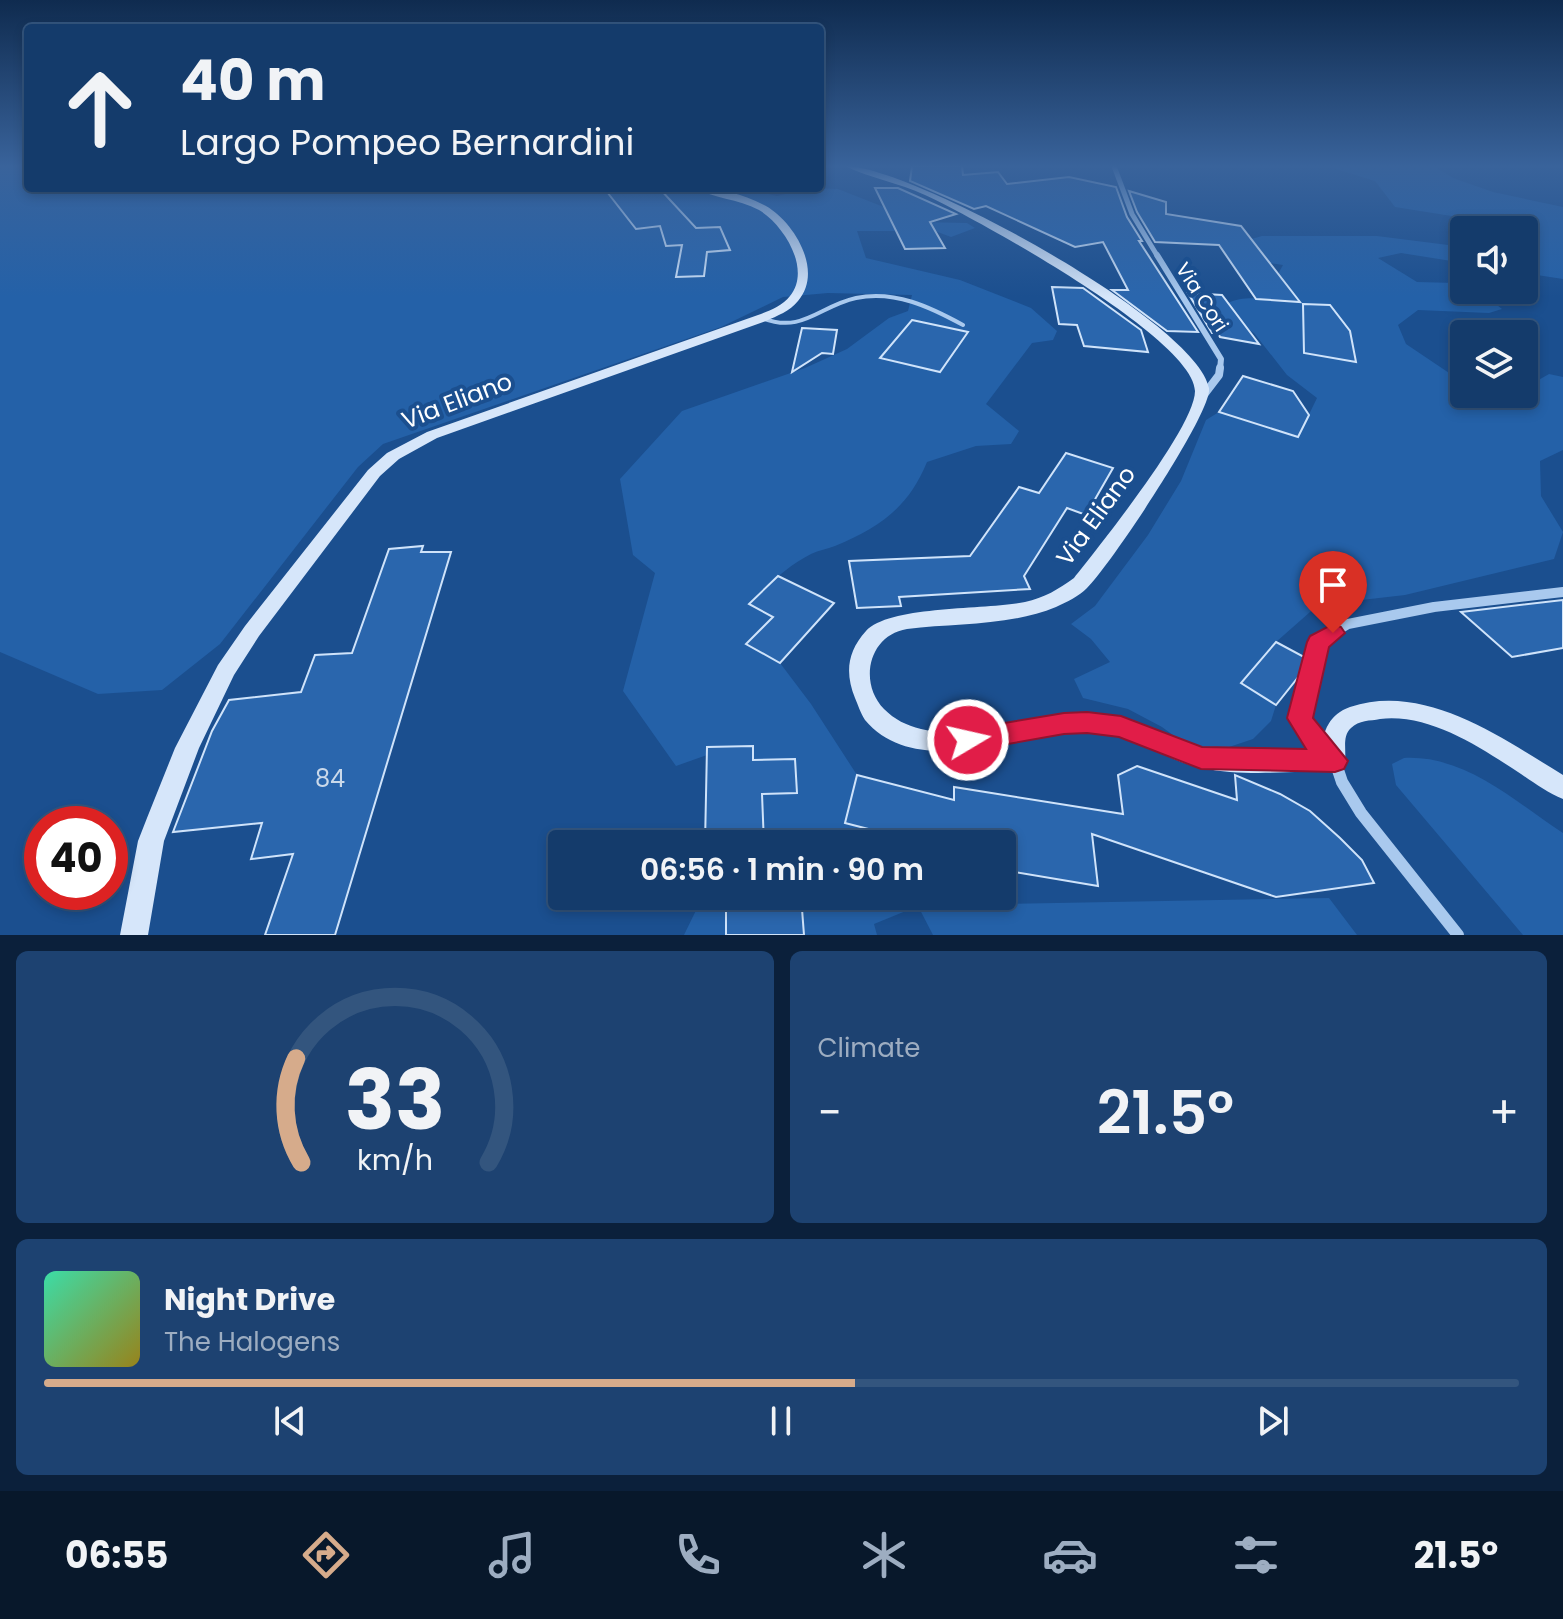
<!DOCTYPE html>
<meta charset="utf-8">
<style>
:root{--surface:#143b6b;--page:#1d4271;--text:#f1f3f6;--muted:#9dadc1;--line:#33557e;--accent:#d6ab8b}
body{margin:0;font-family:Poppins,sans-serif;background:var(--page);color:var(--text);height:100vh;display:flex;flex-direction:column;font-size:30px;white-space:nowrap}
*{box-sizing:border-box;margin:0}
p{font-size:26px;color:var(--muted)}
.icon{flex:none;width:44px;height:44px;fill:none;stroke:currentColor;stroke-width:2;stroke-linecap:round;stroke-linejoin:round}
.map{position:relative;height:935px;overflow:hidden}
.sheet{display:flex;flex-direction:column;gap:16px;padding:16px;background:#0b203b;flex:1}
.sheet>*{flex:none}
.guide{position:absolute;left:24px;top:24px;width:800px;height:168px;border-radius:8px;box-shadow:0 4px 12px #0003,0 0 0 2px var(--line);background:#143b6b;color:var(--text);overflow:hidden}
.controls{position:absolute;left:1450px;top:216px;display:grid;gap:16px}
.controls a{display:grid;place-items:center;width:88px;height:88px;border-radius:8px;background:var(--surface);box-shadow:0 4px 12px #0003,0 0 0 2px var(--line);font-size:40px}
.speed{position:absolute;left:24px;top:806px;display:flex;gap:16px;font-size:40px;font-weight:700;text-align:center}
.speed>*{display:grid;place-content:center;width:104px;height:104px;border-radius:50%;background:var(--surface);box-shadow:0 4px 12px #0003,0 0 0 2px var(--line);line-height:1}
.speed .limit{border:12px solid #d22;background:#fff;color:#111}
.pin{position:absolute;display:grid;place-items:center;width:68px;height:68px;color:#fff;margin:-82px -34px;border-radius:50% 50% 50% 0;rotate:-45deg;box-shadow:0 0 8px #0007}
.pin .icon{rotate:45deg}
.me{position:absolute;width:88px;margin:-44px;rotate:81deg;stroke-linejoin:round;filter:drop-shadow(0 0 6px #0008)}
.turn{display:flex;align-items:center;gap:28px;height:168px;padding:0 24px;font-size:36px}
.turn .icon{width:104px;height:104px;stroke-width:2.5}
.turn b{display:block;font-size:56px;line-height:68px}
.big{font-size:60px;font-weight:600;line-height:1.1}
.sheet .card{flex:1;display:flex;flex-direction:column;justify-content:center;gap:12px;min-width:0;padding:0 28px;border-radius:12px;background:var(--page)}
.sheet .dial{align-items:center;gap:0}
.dial svg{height:208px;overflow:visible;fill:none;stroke:var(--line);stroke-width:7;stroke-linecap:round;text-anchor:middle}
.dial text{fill:var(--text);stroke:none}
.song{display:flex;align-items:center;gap:24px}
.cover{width:96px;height:96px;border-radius:12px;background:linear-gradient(135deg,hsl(160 70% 55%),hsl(50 70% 35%))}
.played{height:8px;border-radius:4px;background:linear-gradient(90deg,var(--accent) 55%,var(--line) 55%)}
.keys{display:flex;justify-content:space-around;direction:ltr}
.heat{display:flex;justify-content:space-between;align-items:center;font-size:44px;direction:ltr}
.sheet .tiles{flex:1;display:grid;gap:16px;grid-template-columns:1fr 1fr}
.card:last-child{grid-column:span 2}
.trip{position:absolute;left:548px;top:830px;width:468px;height:80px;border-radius:8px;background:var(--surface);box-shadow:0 4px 12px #0003,0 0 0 2px var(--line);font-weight:600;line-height:80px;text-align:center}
.tabs{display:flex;height:128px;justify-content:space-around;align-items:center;background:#08182b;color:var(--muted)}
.tabs .icon{width:56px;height:56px}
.tabs .selected{color:var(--accent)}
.tabs b{font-size:36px;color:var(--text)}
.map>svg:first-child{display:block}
.green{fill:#2461a8}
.building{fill:#2a66ad;stroke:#cfe3fa;stroke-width:2}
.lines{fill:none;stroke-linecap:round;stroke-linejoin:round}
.lane{stroke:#a9c9ee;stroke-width:4}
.street-far4{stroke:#a9c9ee;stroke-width:5}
.street-far3{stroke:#a9c9ee;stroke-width:6}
.street-far2{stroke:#a9c9ee;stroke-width:8}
.street-far1{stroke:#a9c9ee;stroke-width:10}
.street{stroke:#a9c9ee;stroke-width:12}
.secondary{fill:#d6e6fa;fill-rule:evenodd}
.route{fill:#e11d48;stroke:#92132f;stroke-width:2}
.labels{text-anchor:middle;stroke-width:8;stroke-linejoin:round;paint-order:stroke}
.far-street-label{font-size:20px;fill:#fff;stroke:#1b4f8f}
.street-label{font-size:24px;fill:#fff;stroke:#1b4f8f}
.near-number-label{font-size:24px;fill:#cad9ea}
</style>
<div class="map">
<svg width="1563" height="935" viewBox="0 0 1563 935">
<rect width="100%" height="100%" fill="#1b4f8f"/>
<g class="green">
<path d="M0,166H28V188H743L777,196L813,188L838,189L922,222L967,223L975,228L951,237L935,231H857L866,258L960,280L1031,308L1057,331L1053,340L1032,343L986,404L1019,431L1011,444L976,446L927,462C908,508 880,527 835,546C827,549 819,550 811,554C787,566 768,585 749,604L773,617L747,644L780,663L811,704L857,775L845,823L923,844H705L707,755L676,766L623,691L655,573L633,555L620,479L682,411L805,368L847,349L889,318L908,311L912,295L828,293L783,297L721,327L383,444L358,467L220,644L162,690L98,694L0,652Z"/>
<path d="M1326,166H1434L1453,178L1493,192L1563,207V279L1524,273V230H1482L1464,218L1395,207L1375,181Z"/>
<path d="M1262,236H1377L1464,247V263L1401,253L1378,258L1417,282L1456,283L1464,290L1488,298L1502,309L1489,313L1418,310L1398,325L1406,344L1464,383V394H1524V383L1535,382L1549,374L1563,377V450L1540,461L1541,496L1563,532L1554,559L1405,595L1318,605L1276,642L1241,683L1276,705L1271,721L1253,739L1223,749H1192L1162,727L1128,709L1083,698L1074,679L1110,662L1091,639L1071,624L1095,606L1148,535L1181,481L1206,420L1219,412L1298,437L1317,398L1287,375L1254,333L1239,324L1241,320L1228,303C1248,293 1278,302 1300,302L1278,274L1283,265L1228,257L1237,243Z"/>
<path d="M1404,758C1466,755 1514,801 1563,833V935H1523L1396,785L1392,764Z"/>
<path d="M703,896H940L943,905L1329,898L1357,935H933L918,906L874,924L877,935H684Z"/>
</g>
<g class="building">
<path d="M912,166H962L963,175L998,172L1007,184L1069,177L1116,187L1127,217L1142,241H1139L1198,332L1167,331L1112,290H1128L1103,242L1075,247L986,206L974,209L910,181Z"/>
<path d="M604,188H659L696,228L720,227L730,250L707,252L704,276L676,277L682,245L666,246L660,226L636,229Z"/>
<path d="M875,188H898L956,214L930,222L945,248L905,249Z"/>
<path d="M1129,191L1166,202V214L1241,226L1300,302L1256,299L1219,245L1155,242L1137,212Z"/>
<path d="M1052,287L1083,288L1141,330L1148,352L1084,346L1077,325L1059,324Z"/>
<path d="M1188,293L1222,295L1259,344L1220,337L1218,333H1212Z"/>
<path d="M1303,304L1330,305L1350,331L1356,362L1304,353Z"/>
<path d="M912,320L968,332L940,372L880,358Z"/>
<path d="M802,328L837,330L833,354L822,353L792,372Z"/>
<path d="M1243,376L1293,391L1309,415L1298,437L1219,412Z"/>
<path d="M1066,453L1113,468L1086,515L1067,508L1024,576L1030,589L899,597L901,606L857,608L849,561L970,556L1019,487L1039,493Z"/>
<path d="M423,546L421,552H451L335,935H265L293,854L251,859L262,823L173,832L212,731L229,700L301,692L315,655L352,653L389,549Z"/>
<path d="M778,576L834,603L780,663L746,644L773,617L749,604Z"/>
<path d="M1563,600V648L1512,657L1461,612Z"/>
<path d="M1276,642L1306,658L1303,671L1276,705L1241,683Z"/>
<path d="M753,746V760L795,759L797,793L762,794L764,844H705L707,747Z"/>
<path d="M1137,766L1237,800L1235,775L1280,794L1310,811L1340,838L1362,860L1374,883L1276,897L1092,834L1098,886L1002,870V844H927L845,823L857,775L954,800V787L1123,814L1118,775Z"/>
<path d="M726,896H801L804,935H726Z"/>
</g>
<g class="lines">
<path class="lane" d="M762,318C803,334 819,306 856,298C895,290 930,307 963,325"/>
<path class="street-far4" d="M1114,166L1132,214L1158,257"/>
<path class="street-far3" d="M1157,255L1221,359L1220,370"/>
<path class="street-far2" d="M1203,396L1219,375L1220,368"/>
<path class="street-far1" d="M1304,700L1318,642L1348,624L1434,607L1563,592"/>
<path class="street" d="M1305,698L1300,718L1308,733L1335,761L1342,782L1361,813L1458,935"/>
<g class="secondary">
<path d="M845,166C912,166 1197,322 1209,388C1213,412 1109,567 1087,588C1079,596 1067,602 1056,607C1010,626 956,623 907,629C869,635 858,682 884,709C895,720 906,725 921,729C972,742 1042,713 1096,714C1134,714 1165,740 1201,748C1240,756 1282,751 1322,751C1322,731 1330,714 1350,707C1425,682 1502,738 1563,775V799C1548,793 1534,783 1521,774C1481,748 1430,713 1380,719C1370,721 1359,720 1351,728C1340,738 1349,756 1343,768L1335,771C1291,771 1245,777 1202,768C1166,761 1135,734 1099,732C1030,729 919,784 865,720C861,714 858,705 855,698C845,673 847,652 866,631C890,605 988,610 1025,602C1044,598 1059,589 1074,578C1100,545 1195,427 1195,391C1194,338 973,217 925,195C899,183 870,178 845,166Z"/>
<path d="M694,188C718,188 744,194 766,206C794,222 824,271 798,301C790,311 777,316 766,321L437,438L399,459L380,476L259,636L234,675L199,748L164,841L148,935H120L138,841L147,818L175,748L218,665L245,626L368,470L387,453L427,432L758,315C769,311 782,306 790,296C812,269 783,224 759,210C738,199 713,198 694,188Z"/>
</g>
</g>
<linearGradient id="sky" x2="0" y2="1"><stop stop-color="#0f2b4f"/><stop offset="0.56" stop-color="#39639b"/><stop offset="1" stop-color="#39639b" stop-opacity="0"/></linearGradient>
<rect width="1563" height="297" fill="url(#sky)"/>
<path class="route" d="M1333,624L1341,627L1345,633L1329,647L1313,718L1348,761L1344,769L1335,772L1201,769L1119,737L1087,733L1064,734L968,751L958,748L955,740L958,732L968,729L1064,713L1087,712L1121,716L1202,747L1306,749L1287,718L1307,642L1310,636Z"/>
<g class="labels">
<g class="far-street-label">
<text transform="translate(1202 297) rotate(57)" y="7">Via Cori</text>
</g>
<g class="street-label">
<text transform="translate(457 401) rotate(-21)" y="8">Via Eliano</text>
<text transform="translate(1096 516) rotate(-54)" y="8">Via Eliano</text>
</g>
<g class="near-number-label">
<text x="330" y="787">84</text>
</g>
</g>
</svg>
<div class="controls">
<a><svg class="icon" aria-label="sound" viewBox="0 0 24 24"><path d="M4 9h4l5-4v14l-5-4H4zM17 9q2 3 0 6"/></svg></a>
<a><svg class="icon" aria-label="layers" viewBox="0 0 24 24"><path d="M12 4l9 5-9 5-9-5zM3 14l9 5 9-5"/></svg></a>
</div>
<div class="speed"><div class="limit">40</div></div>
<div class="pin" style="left:1333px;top:633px;background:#d93025"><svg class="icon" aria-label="arrive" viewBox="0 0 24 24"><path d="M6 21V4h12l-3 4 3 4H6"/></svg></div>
<svg class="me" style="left:968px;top:740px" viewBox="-20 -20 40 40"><circle r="17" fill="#e11d48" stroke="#fff" stroke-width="3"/><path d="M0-11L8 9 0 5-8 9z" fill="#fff"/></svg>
<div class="trip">06:56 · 1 min · 90 m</div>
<div class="guide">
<div class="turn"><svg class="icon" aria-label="ahead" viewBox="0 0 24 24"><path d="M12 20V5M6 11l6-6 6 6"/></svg><div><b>40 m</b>Largo Pompeo Bernardini</div></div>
</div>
</div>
<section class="sheet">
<div class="tiles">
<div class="card dial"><svg viewBox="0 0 100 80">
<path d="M14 69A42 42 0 1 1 86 69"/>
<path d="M14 69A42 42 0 0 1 12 29" stroke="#d6ab8b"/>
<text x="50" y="56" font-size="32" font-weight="700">33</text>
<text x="50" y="72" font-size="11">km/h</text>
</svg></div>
<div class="card"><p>Climate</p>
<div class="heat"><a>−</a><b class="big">21.5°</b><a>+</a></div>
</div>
<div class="card">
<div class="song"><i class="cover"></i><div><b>Night Drive</b><p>The Halogens</p></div></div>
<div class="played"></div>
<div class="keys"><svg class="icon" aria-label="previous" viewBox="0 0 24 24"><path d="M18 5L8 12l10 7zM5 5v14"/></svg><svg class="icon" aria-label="pause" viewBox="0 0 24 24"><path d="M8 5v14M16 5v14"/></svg><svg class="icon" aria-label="next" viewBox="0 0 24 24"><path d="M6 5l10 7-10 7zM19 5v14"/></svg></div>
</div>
</div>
</section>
<nav class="tabs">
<b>06:55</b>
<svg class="icon selected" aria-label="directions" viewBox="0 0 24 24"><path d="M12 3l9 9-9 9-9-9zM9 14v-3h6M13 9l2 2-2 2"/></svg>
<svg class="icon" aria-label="music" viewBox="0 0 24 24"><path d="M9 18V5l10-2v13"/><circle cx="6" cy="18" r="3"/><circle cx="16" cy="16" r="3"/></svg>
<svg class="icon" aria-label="phone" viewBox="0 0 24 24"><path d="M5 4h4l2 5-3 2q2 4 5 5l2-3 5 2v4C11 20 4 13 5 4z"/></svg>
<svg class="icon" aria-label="climate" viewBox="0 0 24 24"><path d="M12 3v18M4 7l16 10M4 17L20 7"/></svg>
<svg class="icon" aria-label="car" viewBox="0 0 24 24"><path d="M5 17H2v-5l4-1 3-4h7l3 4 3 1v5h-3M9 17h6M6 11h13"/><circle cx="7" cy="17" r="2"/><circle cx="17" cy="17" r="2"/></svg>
<svg class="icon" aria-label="filters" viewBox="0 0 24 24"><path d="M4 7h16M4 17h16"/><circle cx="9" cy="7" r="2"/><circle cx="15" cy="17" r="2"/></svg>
<b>21.5°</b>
</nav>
